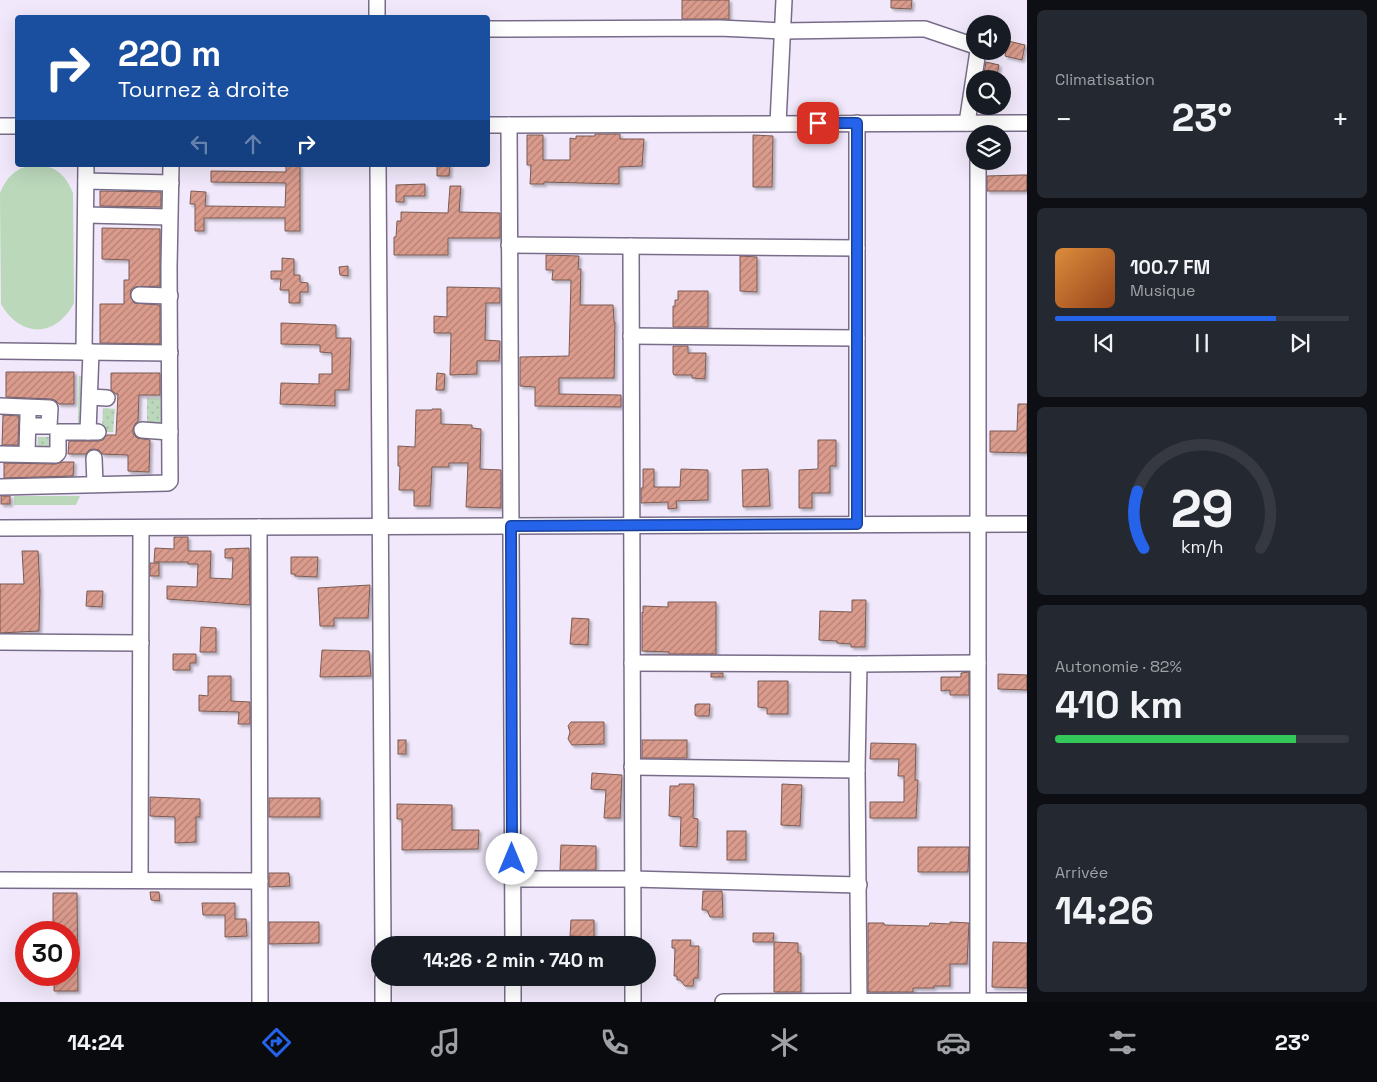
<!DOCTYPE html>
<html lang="fr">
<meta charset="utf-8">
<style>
:root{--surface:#171b24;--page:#242831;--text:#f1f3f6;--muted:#9ea1a6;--line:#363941;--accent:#2563eb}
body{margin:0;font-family:"Space Grotesk",sans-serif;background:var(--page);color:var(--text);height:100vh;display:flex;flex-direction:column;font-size:19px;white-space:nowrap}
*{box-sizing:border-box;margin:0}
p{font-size:16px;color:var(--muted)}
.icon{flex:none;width:28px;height:28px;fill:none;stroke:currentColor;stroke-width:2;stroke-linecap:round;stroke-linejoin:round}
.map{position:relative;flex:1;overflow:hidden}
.drawer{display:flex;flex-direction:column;gap:10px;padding:10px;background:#0d0f14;width:350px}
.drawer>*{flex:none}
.hud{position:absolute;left:15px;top:15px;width:475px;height:152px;border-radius:5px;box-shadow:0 5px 20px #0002;background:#1a4fa0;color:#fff;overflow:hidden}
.tools{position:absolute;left:966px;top:15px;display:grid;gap:10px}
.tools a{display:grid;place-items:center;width:45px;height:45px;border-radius:50%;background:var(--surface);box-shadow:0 5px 20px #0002;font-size:25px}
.speed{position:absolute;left:15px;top:921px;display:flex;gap:10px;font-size:25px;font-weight:700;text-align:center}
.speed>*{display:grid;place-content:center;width:65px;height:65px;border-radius:50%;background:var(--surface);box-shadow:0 5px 20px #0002;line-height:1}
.speed .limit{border:8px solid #d22;background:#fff;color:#111}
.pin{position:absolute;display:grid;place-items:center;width:42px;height:42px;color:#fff;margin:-21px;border-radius:10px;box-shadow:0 2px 8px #0006}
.me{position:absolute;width:55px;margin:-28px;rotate:0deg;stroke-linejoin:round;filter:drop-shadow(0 0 4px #0008)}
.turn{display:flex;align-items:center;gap:18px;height:105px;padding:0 20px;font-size:22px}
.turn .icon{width:65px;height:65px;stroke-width:2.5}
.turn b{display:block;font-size:35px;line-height:42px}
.lanes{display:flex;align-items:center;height:48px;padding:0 20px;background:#0003;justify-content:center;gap:25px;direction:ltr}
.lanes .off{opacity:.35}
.big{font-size:38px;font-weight:700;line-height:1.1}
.drawer .tile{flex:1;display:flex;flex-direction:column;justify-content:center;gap:8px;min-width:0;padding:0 18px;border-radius:8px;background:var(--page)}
.drawer .dial{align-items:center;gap:0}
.dial svg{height:130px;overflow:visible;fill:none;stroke:var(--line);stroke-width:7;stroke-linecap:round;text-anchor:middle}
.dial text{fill:var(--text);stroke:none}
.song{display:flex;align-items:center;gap:15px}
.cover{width:60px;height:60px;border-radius:8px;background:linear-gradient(135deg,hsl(30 70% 55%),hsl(20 70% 35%))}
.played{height:5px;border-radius:2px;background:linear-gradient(90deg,var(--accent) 75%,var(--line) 75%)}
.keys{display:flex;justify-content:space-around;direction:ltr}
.heat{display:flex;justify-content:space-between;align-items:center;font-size:28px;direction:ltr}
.charge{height:8px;border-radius:4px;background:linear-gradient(90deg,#34c759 82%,var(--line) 0)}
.trip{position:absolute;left:371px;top:936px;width:285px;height:50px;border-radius:25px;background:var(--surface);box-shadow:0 5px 20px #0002;font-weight:700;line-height:50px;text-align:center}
.menu{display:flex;height:80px;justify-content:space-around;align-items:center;background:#090b0e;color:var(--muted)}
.menu .icon{width:35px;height:35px}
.menu .selected{color:var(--accent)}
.menu b{font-size:22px;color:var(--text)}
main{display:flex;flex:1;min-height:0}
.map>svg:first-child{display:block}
.green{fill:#bbd8bb}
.garden{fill:url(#garden-dots)}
.building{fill:url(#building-hatch);stroke:#7b5b53;filter:url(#shadow)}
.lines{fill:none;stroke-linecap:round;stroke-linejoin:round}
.minor-casing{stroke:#786c88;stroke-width:18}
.minor{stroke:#fff;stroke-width:15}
.route-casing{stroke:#184099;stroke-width:12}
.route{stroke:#2563eb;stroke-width:9}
</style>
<main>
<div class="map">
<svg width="1027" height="1002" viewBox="0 0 1027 1002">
<defs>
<pattern id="garden-dots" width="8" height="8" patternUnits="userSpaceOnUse" patternTransform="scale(1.25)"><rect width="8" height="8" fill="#bbd8bb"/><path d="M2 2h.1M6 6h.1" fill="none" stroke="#a2baa2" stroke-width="1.8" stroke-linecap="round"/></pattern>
<pattern id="building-hatch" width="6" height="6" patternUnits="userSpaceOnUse" patternTransform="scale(1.25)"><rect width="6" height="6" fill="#da9b8c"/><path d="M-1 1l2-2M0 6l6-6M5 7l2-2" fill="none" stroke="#b27f74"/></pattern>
<filter id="shadow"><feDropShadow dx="2.5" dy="2.5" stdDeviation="1" flood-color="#0004"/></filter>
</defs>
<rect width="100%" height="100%" fill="#f1e9fb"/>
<g class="green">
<path d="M32,165C54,165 64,172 73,193L74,303C56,338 20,338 1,304L0,193C6,178 15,168 32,165Z"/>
<path d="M14,496H80L76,505H14Z"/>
</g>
<g class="garden">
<path d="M79,376H86L85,424H78Z"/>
<path d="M147,398L173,399L172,429H147Z"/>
<path d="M103,408L115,409L113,432H102Z"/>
<path d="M38,437H54L53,454L37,453Z"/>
</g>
<g class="building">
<rect x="682" y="0" width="47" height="19"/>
<path d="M891,0H912L911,9L891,8Z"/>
<path d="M1008,41L1025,45L1022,60L1005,56Z"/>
<path d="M986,62L999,65L996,79H983Z"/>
<path d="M595,134H620V139H644L642,166L619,167V184L544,182V184H530L531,165H527V135H543V160H570V138L576,139V136H595Z"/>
<path d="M753,135L773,136L772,187H753Z"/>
<path d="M286,165H300V231H285V218H204V231H195V204H190L191,191L206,192L205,206L285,207L286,183L211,182V171L286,172Z"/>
<path d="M437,165H450L449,176H437Z"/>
<path d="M1022,175H1027V191H987V176Z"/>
<path d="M425,184V196H404V202H396V185Z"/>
<path d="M450,186H461L459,212L500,213V238H448V255H394V237H396L397,221H401V212L448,213Z"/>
<path d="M100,191L161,192V207L100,206Z"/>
<path d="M102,228L160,229V286L135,287L131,290L130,295L134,303L160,305V344L100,343V304H124V280H129V260L102,259Z"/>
<path d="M546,255L579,256L578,269H581L580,305H613L614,322H615L614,378H559V394L621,395V407L535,406V387L520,386V357L569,356L571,280H552L553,270H546Z"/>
<path d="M740,256L757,257V292L740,291Z"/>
<path d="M282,258L294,259V275H300V282L308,283V292H300V303H289V290H280L281,279H271V271H282Z"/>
<path d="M348,266V276L340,275L339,267Z"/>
<path d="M447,287L500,288V303H486L485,340L500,341L499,361H477V374L450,375L451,333H434V316L447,317Z"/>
<path d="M678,291H708V327H673V306H675V300H678Z"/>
<path d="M281,323L336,325V338H351L349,390H335V406L280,404L281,383L319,384V374H332V353L320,352V345L281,344Z"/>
<path d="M673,346H688V353H706L705,379L692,378V375H674L673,373Z"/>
<path d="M6,372H74V404H59L55,400L50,399L6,397Z"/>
<path d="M111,373H160V395H139L138,421L135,424L133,429V434L137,438L150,440L149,472L128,471V455L102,454L99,450L94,449L89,450L86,454H68L69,441H98L103,440L107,435H116L118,394H116L111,390Z"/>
<path d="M437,373L445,374L444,390H436Z"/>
<path d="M1018,404H1027V453L990,452V431H1017Z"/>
<path d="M432,409H441V424L472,425V428L481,429L480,469L501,470V508L466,507L468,463H449V467H432L430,506H414V490H399L400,466H398V446L415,447L416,410H432Z"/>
<path d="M3,415L19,416L18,445H2Z"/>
<path d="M818,440H836V466H830V493H812V508H799V470L818,469Z"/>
<path d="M62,462H74L73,476L4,478V463L56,464Z"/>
<path d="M643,469H654V487H680L681,469L708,470V500L676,501L677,508L668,509V502L641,503V488H643Z"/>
<path d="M768,469L770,506L743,507L742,470Z"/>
<rect x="1" y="496" width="9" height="8"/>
<path d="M174,537H188V551H211L210,578L232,579L233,558H225V549L249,548L250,605L167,599V586L197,587L198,564H188V562H154L155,548L174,549Z"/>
<path d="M22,551H38L40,591L39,631L0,633V584H24Z"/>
<path d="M291,557H318L317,577L295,576V574H291Z"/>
<rect x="150" y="563" width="9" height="13"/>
<path d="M370,585L368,618H334V626H320L318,588Z"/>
<path d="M87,591H103L102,607L86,606Z"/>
<path d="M852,600H866L865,647H851V644L837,643V641L819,640L820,611L852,612Z"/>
<path d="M668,602H716V654H669V652L642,651V612L643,613V606L668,607Z"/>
<path d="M572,618L589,619L588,645L570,644Z"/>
<path d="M201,627L216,628V652H200Z"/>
<path d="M322,650L369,651L371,676L320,677Z"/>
<path d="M173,654H196V663H190V670H173Z"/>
<path d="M969,672V695H950V690L941,691V677H961V673Z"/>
<rect x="711" y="673" width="12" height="4"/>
<path d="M998,674L1027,675V690L998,689Z"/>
<path d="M208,676H231V701L250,702V724H238L239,712L199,711V695L208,696Z"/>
<path d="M758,681H788V714H767V708L758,707Z"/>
<path d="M697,704H710L709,716H697L695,715V705Z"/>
<path d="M571,722H604V744L572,745L568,739L570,732L568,726Z"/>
<rect x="398" y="740" width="8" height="14"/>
<rect x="642" y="740" width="45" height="18"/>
<path d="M871,743L916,744L915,780H918L916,818H870V802H904V776H898L899,759H870Z"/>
<path d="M592,773L622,775L620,818H604L606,790L591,789Z"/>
<path d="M679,784H694L693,818L698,819L697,847L680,846L681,817L669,816L670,786H679Z"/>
<path d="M782,784L802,785L800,826L781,825Z"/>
<path d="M150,797L200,799V817H196V842L175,843V817L150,816Z"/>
<rect x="269" y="798" width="51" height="19"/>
<path d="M397,804L452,805V830H479L478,849L402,850V819H397Z"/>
<rect x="727" y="831" width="19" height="29"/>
<path d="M561,845L596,846V870H560Z"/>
<path d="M918,847H969L968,872H918Z"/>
<path d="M269,873H289L290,886L269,887Z"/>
<path d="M703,891H722L723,917H710L707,910H702Z"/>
<path d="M150,892H159L160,901L151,900Z"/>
<path d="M53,893H77L78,991H54V975H69V932H53Z"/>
<path d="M202,903H235V919H246L247,936L225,937V915H203Z"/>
<path d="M571,920H594V937L570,936Z"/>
<path d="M269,922H319V943L269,944Z"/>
<path d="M950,922L969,923L967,964H950V986H934V988H913V992H868V923H884V925L929,926L930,923L950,924Z"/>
<path d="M753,933H774L773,942H753Z"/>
<path d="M672,940H691L690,946H699L698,978H694L693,986H685L680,980H677V976H674L675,948H672Z"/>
<path d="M774,942L798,943V953H801V992H774Z"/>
<path d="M993,942L1027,943V988L992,987Z"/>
</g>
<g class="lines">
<defs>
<g id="minor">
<path d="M377,0V18"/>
<path d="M488,29L719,28L783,31L917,29H925L975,46"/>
<path d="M778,123L784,0"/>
<path d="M857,123V524"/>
<path d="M967,123L978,51"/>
<path d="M488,125L1027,123"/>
<path d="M509,125L513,945"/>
<path d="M0,126H18"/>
<path d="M378,165L383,945"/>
<path d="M86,181L171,183"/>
<path d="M86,215L169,217"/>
<path d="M509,245L857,248"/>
<path d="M631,246L633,945"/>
<path d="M139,295L170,296"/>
<path d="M631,336L857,338"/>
<path d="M0,351L170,353"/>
<path d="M84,352L86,165"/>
<path d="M90,397L107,398"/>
<path d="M0,406L50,408L49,426H28"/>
<path d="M142,430L170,432"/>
<path d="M88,432L91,352"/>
<path d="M0,454L56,455L58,453V434L59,432H98"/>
<path d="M27,454L28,415"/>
<path d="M94,458L95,484"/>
<path d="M0,487L168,483L170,481L169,267L171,165"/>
<path d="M259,527L260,1002"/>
<path d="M0,528L1027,524"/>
<path d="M0,642L141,643"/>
<path d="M632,663L859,664L978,663"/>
<path d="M859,664L857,770L859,1001"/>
<path d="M632,767L857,770"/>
<path d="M512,879H632L859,885"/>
<path d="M0,880L260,881"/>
<path d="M140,880L141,528"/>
<path d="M383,978V1002"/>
<path d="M513,978V1002"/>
<path d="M633,978V1002"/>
<path d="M723,1002L1027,1001"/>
<path d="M978,1002V161"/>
</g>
</defs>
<use href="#minor" class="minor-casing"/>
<use href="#minor" class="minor"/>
</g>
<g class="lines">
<defs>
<path id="route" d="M512,859L511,526L857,524V123H818"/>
</defs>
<use href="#route" class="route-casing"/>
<use href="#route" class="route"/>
</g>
</svg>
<div class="tools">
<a><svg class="icon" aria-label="sound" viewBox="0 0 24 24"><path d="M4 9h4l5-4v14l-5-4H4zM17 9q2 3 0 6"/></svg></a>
<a><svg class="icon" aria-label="search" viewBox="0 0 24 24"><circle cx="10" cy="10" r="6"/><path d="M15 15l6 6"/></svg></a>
<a><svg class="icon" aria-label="layers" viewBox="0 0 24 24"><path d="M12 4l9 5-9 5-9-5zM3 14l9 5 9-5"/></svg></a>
</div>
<div class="speed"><div class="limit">30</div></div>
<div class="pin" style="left:818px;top:123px;background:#d93025"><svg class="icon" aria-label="arrive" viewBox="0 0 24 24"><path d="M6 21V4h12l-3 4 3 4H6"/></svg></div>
<svg class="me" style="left:512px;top:859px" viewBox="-20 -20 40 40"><circle r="19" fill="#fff"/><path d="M0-13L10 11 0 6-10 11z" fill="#2563eb"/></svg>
<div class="trip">14:26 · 2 min · 740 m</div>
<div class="hud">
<div class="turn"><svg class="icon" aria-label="right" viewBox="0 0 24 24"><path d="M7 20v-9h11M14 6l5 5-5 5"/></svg><div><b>220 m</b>Tournez à droite</div></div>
<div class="lanes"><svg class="icon off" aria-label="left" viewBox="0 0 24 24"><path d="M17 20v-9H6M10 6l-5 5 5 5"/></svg><svg class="icon off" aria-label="ahead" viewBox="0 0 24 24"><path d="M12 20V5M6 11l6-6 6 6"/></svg><svg class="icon" aria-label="right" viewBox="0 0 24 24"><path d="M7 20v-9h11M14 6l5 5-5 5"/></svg></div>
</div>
</div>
<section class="drawer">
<div class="tile"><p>Climatisation</p>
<div class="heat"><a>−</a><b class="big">23°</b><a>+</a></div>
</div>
<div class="tile">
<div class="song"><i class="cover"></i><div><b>100.7 FM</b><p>Musique</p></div></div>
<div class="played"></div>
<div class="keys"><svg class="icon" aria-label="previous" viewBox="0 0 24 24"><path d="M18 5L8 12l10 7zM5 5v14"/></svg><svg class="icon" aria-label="pause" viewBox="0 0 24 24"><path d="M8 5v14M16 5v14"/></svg><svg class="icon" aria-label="next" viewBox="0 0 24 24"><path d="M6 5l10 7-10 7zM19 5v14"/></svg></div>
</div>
<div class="tile dial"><svg viewBox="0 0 100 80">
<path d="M14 69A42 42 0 1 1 86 69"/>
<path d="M14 69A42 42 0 0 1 10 34" stroke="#2563eb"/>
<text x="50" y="56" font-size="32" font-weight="700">29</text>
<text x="50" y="72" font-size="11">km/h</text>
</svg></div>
<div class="tile"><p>Autonomie · 82%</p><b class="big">410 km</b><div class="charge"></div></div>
<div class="tile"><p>Arrivée</p><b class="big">14:26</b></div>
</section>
</main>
<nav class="menu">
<b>14:24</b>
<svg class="icon selected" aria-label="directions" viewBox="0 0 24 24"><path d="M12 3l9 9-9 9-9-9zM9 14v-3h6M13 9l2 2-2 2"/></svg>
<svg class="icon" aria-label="music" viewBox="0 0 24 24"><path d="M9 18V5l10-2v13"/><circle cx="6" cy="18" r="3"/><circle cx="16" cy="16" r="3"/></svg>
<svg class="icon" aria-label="phone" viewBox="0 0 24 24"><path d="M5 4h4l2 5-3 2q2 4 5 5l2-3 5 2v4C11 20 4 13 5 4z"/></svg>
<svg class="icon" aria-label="climate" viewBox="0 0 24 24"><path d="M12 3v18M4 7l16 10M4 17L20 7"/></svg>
<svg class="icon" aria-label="car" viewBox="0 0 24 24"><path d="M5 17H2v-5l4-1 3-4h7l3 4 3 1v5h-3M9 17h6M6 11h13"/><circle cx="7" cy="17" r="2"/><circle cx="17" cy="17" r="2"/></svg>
<svg class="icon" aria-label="filters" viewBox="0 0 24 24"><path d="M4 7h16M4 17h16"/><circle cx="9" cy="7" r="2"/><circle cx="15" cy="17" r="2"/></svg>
<b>23°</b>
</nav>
